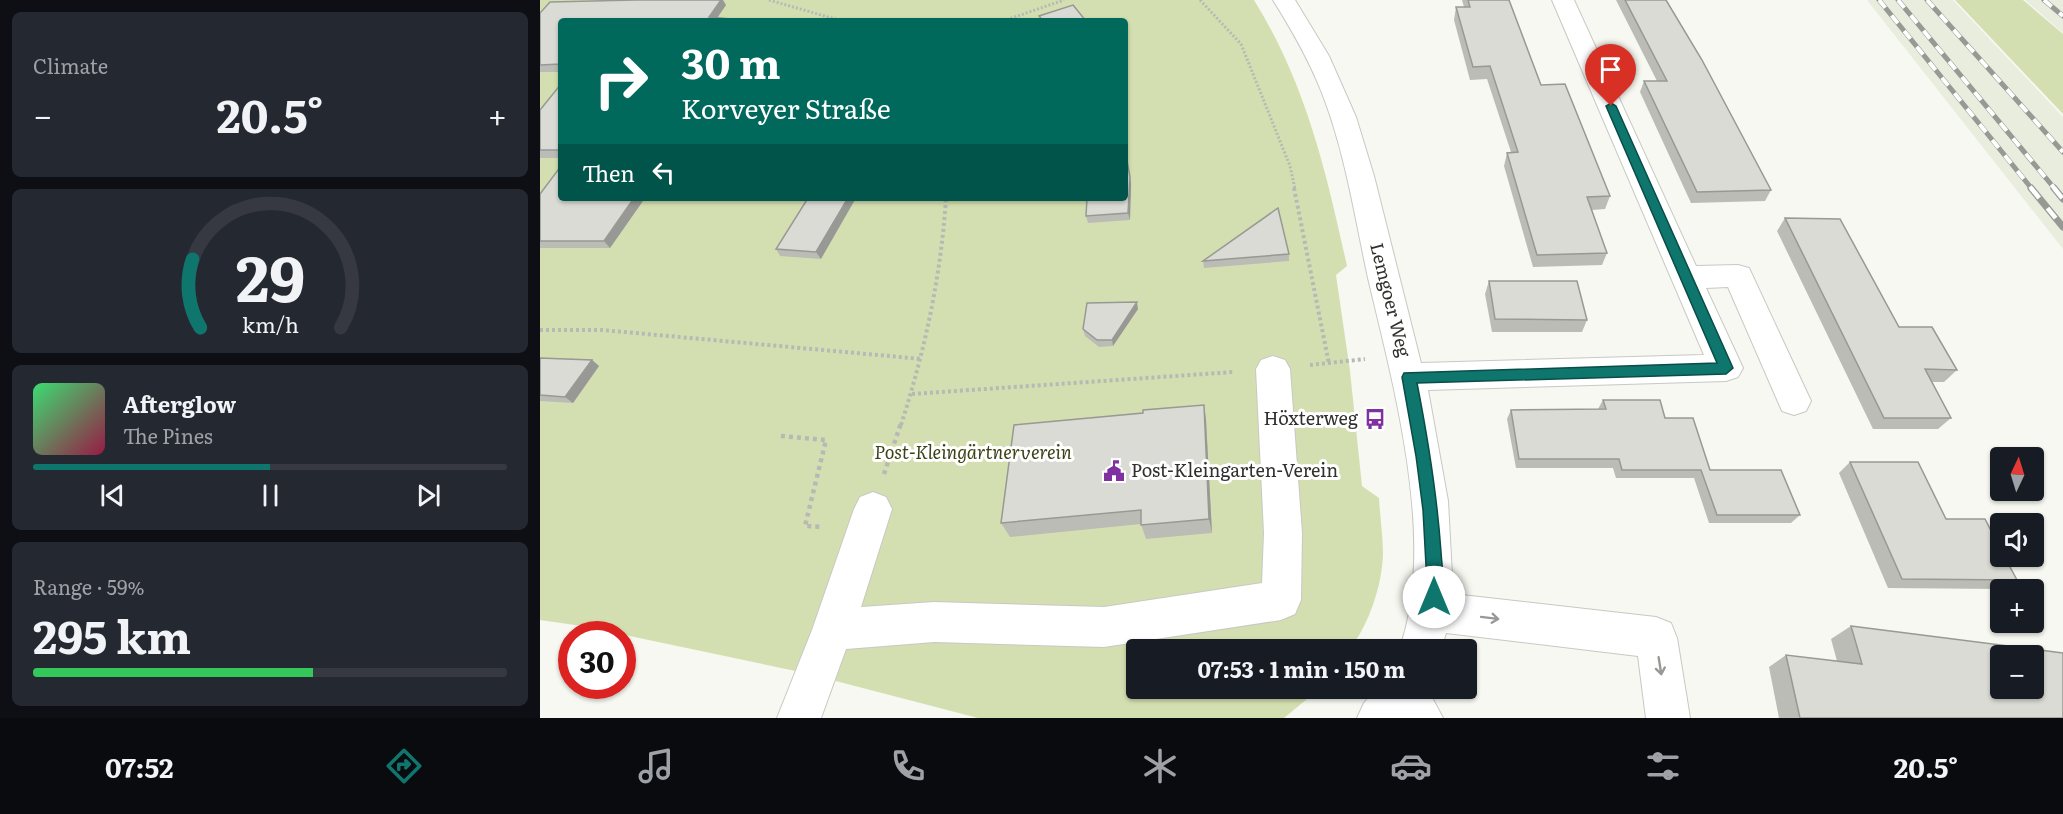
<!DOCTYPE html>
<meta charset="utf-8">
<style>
:root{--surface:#171b24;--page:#242831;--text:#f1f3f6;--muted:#9ea1a6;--line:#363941;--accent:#0f766e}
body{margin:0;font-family:Literata,serif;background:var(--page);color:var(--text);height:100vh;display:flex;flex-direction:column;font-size:22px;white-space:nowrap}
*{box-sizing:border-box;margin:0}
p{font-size:20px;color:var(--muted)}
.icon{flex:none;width:33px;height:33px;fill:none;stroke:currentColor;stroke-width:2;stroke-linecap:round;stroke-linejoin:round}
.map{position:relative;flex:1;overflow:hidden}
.sheet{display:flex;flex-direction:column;gap:12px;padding:12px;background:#0d0f14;width:540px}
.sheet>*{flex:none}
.hud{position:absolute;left:18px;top:18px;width:570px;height:183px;border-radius:6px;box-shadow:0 2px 4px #0004;background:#00695c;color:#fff;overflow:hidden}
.needle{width:39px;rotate:4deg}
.buttons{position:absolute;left:1450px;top:447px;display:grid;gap:12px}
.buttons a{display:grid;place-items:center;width:54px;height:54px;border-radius:6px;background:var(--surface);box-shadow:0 2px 4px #0004;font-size:30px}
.speed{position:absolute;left:18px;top:621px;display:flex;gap:12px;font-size:30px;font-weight:700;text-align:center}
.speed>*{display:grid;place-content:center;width:78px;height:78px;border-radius:50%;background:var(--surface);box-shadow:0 2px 4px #0004;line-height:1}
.speed .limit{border:9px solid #d22;background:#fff;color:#111}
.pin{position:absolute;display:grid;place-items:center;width:51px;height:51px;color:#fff;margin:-62px -26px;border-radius:50% 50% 50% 0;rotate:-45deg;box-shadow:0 0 6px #0007}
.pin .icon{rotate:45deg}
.me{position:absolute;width:66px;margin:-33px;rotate:0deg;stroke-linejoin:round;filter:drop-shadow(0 0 4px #0008)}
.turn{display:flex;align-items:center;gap:21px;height:126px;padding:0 24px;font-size:27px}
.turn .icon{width:78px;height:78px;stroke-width:2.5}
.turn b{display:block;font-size:42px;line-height:51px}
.then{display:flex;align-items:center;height:57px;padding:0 24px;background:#0003;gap:12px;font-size:22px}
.big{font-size:45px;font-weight:700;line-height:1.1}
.sheet .tile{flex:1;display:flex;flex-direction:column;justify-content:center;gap:9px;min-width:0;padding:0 21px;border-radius:9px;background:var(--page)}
.sheet .dial{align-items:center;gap:0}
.dial svg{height:156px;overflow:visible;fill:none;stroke:var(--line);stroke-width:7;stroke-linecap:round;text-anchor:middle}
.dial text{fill:var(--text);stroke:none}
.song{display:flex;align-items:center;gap:18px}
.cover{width:72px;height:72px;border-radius:9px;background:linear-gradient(135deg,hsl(140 70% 55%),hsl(340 70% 35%))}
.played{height:6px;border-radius:3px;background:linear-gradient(90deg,var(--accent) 50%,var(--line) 50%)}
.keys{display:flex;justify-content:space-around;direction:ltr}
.heat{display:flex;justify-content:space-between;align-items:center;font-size:33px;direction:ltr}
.charge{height:9px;border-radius:4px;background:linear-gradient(90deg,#34c759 59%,var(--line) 0)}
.trip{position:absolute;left:586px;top:639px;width:351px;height:60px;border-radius:6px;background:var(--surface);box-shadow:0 2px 4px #0004;font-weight:700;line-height:60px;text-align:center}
.menu{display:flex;height:96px;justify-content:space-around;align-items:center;background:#090b0e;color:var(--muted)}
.menu .icon{width:42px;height:42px}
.menu .on{color:var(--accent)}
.menu b{font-size:27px;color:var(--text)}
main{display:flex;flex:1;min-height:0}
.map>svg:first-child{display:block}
.built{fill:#e9edde}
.green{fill:#d4dfb1;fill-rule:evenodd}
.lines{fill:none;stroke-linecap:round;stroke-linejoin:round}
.minor-casing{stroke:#c7c9c2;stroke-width:2}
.path-far2{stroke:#b8b9b4;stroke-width:3;stroke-dasharray:2 2;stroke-linecap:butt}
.path-far1{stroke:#b8b9b4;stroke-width:4;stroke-dasharray:3 3;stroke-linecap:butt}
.path{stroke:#b8b9b4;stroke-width:4.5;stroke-dasharray:4 4;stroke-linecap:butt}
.minor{fill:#fff;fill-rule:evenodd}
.rail-far1-casing{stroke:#989994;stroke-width:5}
.rail-casing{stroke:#989994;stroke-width:7}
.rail-far1{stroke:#fff;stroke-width:4;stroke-dasharray:10;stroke-linecap:butt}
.rail{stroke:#fff;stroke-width:4.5;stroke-dasharray:13;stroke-linecap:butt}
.wall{fill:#bbbcb6}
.shaded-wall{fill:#989994}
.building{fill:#d9dbd4;stroke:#989994;stroke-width:1.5;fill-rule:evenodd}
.oneway{stroke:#989896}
.route{fill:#0f766e;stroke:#0a4d48;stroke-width:1.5}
.labels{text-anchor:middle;stroke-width:6;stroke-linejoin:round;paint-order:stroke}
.street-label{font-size:18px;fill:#30312e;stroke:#fff}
.poi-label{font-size:18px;fill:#30312e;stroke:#fff;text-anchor:end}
.park-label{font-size:18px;font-style:italic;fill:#3b4216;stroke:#fff}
</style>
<main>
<section class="sheet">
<div class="tile"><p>Climate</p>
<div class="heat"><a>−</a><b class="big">20.5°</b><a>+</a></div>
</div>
<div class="tile dial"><svg viewBox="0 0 100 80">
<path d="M14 69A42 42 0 1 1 86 69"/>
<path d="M14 69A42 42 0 0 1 10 34" stroke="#0f766e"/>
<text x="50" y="56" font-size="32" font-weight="700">29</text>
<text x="50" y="72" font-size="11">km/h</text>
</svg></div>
<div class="tile">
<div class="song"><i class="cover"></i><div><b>Afterglow</b><p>The Pines</p></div></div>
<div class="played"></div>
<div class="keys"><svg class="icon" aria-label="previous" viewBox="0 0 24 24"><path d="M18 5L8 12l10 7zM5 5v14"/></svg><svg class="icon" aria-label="pause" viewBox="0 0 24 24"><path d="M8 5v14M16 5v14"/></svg><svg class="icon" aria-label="next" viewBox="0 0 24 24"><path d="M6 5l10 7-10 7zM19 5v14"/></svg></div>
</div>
<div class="tile"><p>Range · 59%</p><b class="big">295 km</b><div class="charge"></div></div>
</section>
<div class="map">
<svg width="1523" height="718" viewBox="0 0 1523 718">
<rect width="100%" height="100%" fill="#f6f8f1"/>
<g class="built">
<path d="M1327,0H1413L1523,117V249Z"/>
<path d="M1485,0H1523V33Z"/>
</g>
<g class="green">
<path d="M0,0H714C766,84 786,171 807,266L796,275L810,371L822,486L839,498C840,517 843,536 843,554C842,586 829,624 810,649L597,650V688L779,689L744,718H438L265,673L42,626L0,620ZM21,21H585V198H21Z"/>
<path d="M1415,0H1483L1523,34V114Z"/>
</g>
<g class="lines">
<defs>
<g id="minor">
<path d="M733,0H755L789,56L816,117L834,176L881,363L1164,355L1012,0H1034L1156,266L1198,265L1209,268L1271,401L1266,411L1254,415L1242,411L1188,287L1166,288L1203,368L1198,377L1186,381L888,390L908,501L913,594L1116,617L1131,623L1137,638L1150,718H1106L1098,656L906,633L901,650H859C898,544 853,384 828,278C815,218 806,158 785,101C772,65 753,32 733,0Z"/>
<path d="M733,356L745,360L750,369L762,533L761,600L755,614L741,620L564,647L394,642L306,649L281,718H237L272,630L314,509L320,497L333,492L346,497L352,509L321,607L394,602L564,607L722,583L724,533L716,369L721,360Z"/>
<path d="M836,688H887L903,718H817L824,703Z"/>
</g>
</defs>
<use href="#minor" class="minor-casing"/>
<g class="path-far2">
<path d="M229,0L302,21"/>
<path d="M660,0L701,44L750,166L755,189"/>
<path d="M463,21L524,0"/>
</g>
<g class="path-far1">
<path d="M754,188L789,364"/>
<path d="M0,330H62L382,359"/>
<path d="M770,365L825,359"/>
<path d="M372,394L694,372"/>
<path d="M361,425C385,350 401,276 406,198"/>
</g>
<g class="path">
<path d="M241,436L286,440L265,526L283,527"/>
<path d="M344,474L361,423"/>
</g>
<use href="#minor" class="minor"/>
<defs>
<g id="rail-far1">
<path d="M1339,0L1492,189"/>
<path d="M1358,0L1515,189"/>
<path d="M1387,0L1523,152"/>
<path d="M1504,0L1523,16"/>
</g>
<g id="rail">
<path d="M1491,188L1523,227"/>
<path d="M1514,188L1523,199"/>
</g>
</defs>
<use href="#rail-far1" class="rail-far1-casing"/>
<use href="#rail" class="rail-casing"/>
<use href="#rail-far1" class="rail-far1"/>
<use href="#rail" class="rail"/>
</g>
<g class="wall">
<path d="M922,0H969L1001,85L1070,196L1065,209L1052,210L1067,253L1062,265L993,267L964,166L967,153L971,152L947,79L930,80L914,20L916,7H924Z"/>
<path d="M1076,0H1126L1231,190L1225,201L1151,203L1100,92L1104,81H1117Z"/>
<path d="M186,5L177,18L21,21V72H0V13Z"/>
<path d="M21,84V158H0V110Z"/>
<path d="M585,148L591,184L590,220L548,223L546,216Z"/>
<path d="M0,194L105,198L70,248H0Z"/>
<path d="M268,198L281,259L240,256L236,249Z"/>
<path d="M1245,218L1359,327L1417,370L1404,382H1392L1411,418L1398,429H1333L1237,231Z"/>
<path d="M749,254V261L664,268L663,261Z"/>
<path d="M949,281L1047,320L1042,332H952L945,294Z"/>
<path d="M598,309L573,346L559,347L545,336L543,329Z"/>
<path d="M0,358L52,360L59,366L33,403L0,401Z"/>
<path d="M1063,400L1125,418L1170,470L1260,515L1251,523H1169L1154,478H1076L1073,468H976L967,419L971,410L1058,409Z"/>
<path d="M664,405L666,420L672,533L606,539L601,524L470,537L461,523L603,413Z"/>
<path d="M1310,462L1406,519L1477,580L1460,589L1348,588L1299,473Z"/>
<path d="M1311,626L1523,718H1239L1229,667L1246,655L1297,661L1291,639Z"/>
</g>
<g class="shaded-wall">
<path d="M181,0H183L186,5L175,21L169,17Z"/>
<path d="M585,148L591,184L590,220L588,213Z"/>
<path d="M94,198H105L70,248L64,241Z"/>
<path d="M308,198H316L281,259L276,252Z"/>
<path d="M597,302L598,309L573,346L572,340Z"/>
<path d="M52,360L59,366L33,403L25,397Z"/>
<path d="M664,405L666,420L672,533L669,519Z"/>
</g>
<g class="building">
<path d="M96,0H181L169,17L213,21H21V64L0,65V13L10,2Z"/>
<path d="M928,0H969L1001,85L1025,84L1070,196L1047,197L1067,253L997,255L967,153L978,152L950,66L933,67L916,7H930Z"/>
<path d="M1085,0H1126L1162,60L1231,190L1157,192L1104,81H1127Z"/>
<path d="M533,5L546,21H503L499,16Z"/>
<path d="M21,84V150H0V110Z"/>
<path d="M585,150L590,177L588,213L546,216L547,198H585Z"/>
<path d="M21,166V198H94L64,241H0V194Z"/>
<path d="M268,198H308L276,252L236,249Z"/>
<path d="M738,208L749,254L663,261Z"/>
<path d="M1245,218L1300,219L1359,327H1392L1417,370L1385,369L1411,418H1344Z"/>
<path d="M949,281H1037L1047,320L955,319Z"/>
<path d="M597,302L572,340H557L543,329L547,303Z"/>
<path d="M0,358L52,360L25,397L0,395Z"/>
<path d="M1063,400H1120L1125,418H1153L1170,470H1241L1260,515H1177L1161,470H1082L1079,459H979L971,410L1066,409Z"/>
<path d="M664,405L669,519L601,525V510L461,523L474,425L603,413V410Z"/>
<path d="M1310,462H1378L1406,519H1445L1461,550V556H1464L1477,580L1362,579Z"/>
<path d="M1311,626L1523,653V718H1260L1246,655L1322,664ZM1461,656H1494V688H1461Z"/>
</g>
<defs><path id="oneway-shaft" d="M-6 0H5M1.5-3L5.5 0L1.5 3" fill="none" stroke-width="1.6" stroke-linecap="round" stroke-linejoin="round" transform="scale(1.5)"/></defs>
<g class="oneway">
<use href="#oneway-shaft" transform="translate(950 618) rotate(7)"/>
<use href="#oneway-shaft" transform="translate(1120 666) rotate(81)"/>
</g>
<path class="route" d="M1071,103L1076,106L1193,368L1186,374L877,383C888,439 897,495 901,552C902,569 906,587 899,603L894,605L888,603L885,597L887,584L883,510L876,456L862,377L864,373L1177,363L1066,106Z"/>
<defs>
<symbol id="bus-bare" viewBox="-9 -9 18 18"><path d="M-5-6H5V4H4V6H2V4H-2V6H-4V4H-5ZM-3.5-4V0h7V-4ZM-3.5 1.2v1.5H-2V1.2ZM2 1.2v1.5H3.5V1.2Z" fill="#8031a1" stroke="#fff" stroke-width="2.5" paint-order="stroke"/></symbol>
<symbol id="civic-bare" viewBox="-9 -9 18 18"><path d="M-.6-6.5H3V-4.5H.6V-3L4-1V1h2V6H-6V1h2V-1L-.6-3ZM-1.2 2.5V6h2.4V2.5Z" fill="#8031a1" stroke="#fff" stroke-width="2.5" paint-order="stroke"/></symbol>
</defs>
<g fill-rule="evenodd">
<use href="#bus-bare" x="820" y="404" width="30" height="30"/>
<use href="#civic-bare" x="559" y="456" width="30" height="30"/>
</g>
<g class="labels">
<g class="street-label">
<text transform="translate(850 300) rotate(76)" y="6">Lemgoer Weg</text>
</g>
<g class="poi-label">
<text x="818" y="425">Höxterweg</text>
<text x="591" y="477" text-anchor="start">Post-Kleingarten-Verein</text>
</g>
<g class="park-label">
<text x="433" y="459">Post-Kleingärtnerverein</text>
</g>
</g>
</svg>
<div class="buttons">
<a><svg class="needle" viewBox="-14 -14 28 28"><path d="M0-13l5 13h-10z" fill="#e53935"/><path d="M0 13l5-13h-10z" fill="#9ea1a6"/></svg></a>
<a><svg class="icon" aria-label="sound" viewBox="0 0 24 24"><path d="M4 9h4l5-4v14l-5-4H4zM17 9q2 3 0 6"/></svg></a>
<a>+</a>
<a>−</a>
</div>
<div class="speed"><div class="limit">30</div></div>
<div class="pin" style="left:1071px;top:106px;background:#d93025"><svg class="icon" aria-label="arrive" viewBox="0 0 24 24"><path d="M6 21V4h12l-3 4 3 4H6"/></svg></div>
<svg class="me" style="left:894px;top:597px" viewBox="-20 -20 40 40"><circle r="19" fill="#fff"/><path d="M0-13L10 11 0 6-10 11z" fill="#0f766e"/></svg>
<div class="trip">07:53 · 1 min · 150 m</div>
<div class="hud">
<div class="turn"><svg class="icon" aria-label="right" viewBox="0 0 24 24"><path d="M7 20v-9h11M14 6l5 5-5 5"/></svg><div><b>30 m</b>Korveyer Straße</div></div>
<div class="then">Then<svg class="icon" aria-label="left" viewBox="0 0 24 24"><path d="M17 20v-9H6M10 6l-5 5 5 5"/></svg></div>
</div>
</div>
</main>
<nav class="menu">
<b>07:52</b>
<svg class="icon on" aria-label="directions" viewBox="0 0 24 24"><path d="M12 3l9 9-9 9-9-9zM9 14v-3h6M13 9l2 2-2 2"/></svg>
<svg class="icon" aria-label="music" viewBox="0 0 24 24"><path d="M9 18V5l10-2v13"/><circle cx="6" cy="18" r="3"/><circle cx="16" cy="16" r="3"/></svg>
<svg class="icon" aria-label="phone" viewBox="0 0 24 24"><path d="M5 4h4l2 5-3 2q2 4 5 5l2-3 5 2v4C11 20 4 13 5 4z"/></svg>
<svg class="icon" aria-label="climate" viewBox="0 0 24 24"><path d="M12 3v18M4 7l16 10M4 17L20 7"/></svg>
<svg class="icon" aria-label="car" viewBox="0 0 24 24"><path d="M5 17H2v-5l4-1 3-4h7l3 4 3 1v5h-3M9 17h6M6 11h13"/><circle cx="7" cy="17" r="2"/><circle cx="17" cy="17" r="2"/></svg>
<svg class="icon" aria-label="filters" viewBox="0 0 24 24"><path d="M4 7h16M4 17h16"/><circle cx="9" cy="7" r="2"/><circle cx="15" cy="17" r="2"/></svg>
<b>20.5°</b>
</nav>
